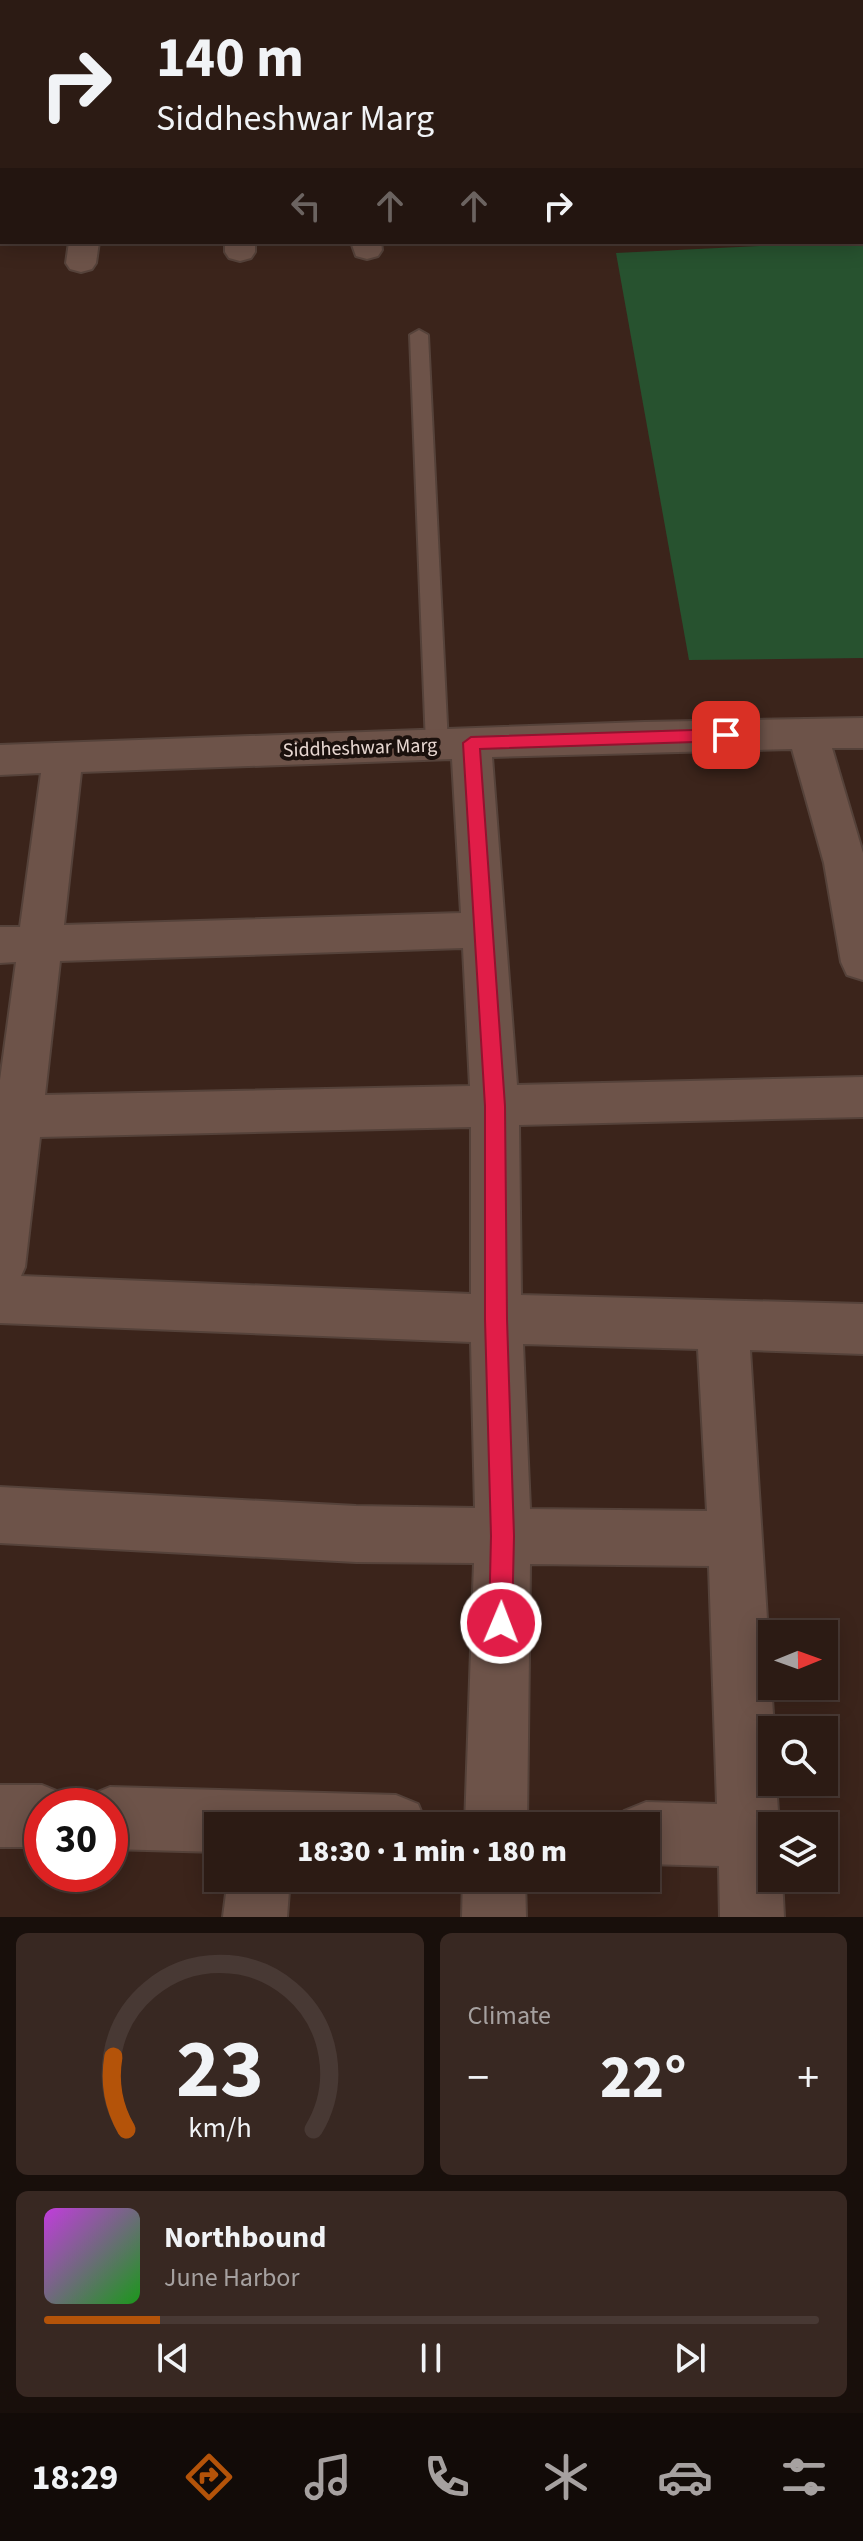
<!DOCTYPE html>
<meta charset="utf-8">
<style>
:root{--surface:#2c1b14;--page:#382822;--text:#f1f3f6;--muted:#a6a1a0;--line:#483934;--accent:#b45309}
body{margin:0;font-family:"Source Sans 3",sans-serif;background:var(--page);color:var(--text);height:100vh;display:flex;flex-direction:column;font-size:30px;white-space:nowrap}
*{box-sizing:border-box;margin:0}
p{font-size:26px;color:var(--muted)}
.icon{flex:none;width:44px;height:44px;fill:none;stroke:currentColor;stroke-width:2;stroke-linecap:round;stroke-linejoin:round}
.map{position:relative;height:1917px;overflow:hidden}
.drawer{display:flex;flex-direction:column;gap:16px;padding:16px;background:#180f0b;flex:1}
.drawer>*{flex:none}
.banner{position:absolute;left:0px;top:0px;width:864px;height:244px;box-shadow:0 4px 20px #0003,0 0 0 2px var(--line);background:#2c1b14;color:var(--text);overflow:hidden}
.needle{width:52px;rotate:89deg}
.controls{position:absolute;left:758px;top:1620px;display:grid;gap:16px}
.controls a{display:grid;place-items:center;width:80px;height:80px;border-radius:0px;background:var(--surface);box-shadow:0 4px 20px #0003,0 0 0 2px var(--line);font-size:40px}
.speed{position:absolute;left:24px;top:1788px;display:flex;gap:16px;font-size:40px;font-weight:700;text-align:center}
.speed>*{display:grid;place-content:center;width:104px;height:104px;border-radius:50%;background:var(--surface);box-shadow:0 4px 20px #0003,0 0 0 2px var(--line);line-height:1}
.speed .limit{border:12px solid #d22;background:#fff;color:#111}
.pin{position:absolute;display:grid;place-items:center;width:68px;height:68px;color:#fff;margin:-34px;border-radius:16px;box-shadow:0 4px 12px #0006}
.me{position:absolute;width:88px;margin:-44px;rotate:1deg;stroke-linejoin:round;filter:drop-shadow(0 0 6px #0008)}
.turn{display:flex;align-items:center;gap:28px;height:168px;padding:0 24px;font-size:36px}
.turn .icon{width:104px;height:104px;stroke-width:2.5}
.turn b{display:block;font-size:56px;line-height:68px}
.lanes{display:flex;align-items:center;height:76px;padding:0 24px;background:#0003;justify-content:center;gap:40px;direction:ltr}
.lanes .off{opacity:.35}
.big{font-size:60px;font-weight:800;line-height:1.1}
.drawer .tile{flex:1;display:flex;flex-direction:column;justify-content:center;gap:12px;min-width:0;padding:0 28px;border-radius:12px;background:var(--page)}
.drawer .dial{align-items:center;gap:0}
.dial svg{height:208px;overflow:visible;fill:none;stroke:var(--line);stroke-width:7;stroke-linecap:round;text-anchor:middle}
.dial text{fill:var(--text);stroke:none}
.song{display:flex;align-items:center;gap:24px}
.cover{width:96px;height:96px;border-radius:12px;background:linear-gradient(135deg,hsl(290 70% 55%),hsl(120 70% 35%))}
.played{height:8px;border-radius:4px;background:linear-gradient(90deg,var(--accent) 15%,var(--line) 15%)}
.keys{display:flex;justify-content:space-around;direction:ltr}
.heat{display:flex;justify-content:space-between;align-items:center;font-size:44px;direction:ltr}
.drawer .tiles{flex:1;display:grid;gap:16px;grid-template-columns:1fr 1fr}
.tile:last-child{grid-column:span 2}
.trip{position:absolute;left:204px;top:1812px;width:456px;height:80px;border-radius:0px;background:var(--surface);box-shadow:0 4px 20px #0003,0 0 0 2px var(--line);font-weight:800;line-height:80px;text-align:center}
.tabs{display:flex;height:128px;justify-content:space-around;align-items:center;background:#120b08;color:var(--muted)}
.tabs .icon{width:56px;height:56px}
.tabs .current{color:var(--accent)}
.tabs b{font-size:36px;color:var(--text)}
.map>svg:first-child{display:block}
.green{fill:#27522f}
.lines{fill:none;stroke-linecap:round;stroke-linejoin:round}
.service-casing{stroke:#55423a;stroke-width:4}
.minor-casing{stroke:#55423a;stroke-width:4}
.service{fill:#6d5349;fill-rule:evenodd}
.minor{fill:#6d5349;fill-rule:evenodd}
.route{fill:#e11d48;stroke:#92132f;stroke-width:2}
.labels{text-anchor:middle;stroke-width:8;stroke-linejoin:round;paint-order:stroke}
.street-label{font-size:20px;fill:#e8d8d2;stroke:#1b110d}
</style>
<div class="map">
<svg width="863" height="1917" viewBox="0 0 863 1917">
<rect width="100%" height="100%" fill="#3b241b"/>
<path class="green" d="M863,241V658L689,660L616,253Z"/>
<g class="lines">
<defs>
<path id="service" d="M419,330L428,335L448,745L445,751H429L426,745L410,335Z"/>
<g id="minor">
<rect x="194" y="0" width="24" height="2"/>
<path d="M404,0H478L403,2Z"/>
<path d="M646,0H670L671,2H647Z"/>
<rect x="0" y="5" width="2" height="16"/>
<rect x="862" y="18" width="1" height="16"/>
<rect x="0" y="39" width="2" height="16"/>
<rect x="0" y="82" width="2" height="16"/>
<rect x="0" y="133" width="2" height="16"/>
<path d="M862,180L863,181V200L862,199Z"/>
<rect x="0" y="198" width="2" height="18"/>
<path d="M69,242H99L96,263L92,269L81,272L70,269L66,263Z"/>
<path d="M225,242H255V252L251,258L240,261L229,258L225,252Z"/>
<path d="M351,242H381L382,250L378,256L367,259L356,256Z"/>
<path d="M863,718V748H832L863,853V980L847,975L841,962L824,863L792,749L492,757L517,1085L863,1077V1117L519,1125L521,1295L863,1304V1354L750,1350L774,1730L772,1782H776L779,1826H772V1878H782L784,1917H720L719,1866L646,1864V1826H618L624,1811L646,1802L717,1804L709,1566L530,1564L527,1826H465L474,1563L356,1562L0,1543V1487L356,1506L475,1508L471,1342L0,1323V1080L16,962L0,963V927H20L41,773L0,775V745L644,722ZM452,759L461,913L64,925L81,772ZM463,948L470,1086L45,1095L60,961ZM471,1127V1294L21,1276L25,1267L40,1137ZM523,1344L698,1349L707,1511L530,1509Z"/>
<path d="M0,1785H42L64,1794L68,1806H42V1847H0Z"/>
<path d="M110,1787L396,1795L418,1804L427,1826H218V1852L110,1849V1806H84L88,1796Z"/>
<path d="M228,1878H290L287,1917H223Z"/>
<path d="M463,1878H525L526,1917H462Z"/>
</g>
</defs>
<use href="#service" class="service-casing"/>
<use href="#minor" class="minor-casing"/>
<use href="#service" class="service"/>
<use href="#minor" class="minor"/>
</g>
<path class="route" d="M726,729L734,735L726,741L480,749L505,1106L507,1319L514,1536L512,1623L509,1631L501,1635L492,1631L489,1623L491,1536L485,1319V1106L463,743L471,737Z"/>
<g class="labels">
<g class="street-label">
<text transform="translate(360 747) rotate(-2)" y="7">Siddheshwar Marg</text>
</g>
</g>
</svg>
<div class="controls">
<a><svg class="needle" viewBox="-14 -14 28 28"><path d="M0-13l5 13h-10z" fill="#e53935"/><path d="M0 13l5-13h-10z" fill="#a6a1a0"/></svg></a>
<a><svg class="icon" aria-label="search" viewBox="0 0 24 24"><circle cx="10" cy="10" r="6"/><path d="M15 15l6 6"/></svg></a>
<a><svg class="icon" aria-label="layers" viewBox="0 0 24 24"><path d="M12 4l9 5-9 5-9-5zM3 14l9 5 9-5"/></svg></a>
</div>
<div class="speed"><div class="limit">30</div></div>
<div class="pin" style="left:726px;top:735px;background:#d93025"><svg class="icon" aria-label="arrive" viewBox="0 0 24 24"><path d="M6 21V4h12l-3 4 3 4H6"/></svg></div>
<svg class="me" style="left:501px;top:1623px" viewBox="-20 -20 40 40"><circle r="17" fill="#e11d48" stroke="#fff" stroke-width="3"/><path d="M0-11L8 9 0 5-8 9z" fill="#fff"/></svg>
<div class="trip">18:30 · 1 min · 180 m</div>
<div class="banner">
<div class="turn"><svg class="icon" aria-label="right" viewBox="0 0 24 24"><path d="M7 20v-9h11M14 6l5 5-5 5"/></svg><div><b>140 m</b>Siddheshwar Marg</div></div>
<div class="lanes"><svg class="icon off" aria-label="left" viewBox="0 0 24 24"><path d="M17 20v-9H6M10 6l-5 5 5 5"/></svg><svg class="icon off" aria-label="ahead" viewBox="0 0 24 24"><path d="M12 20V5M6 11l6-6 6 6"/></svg><svg class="icon off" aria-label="ahead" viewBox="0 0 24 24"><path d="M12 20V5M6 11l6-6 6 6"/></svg><svg class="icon" aria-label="right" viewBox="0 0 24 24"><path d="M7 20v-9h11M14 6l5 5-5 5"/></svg></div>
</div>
</div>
<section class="drawer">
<div class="tiles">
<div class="tile dial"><svg viewBox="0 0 100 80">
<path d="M14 69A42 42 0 1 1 86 69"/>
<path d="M14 69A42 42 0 0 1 9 41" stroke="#b45309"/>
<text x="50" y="56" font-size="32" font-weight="700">23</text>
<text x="50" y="72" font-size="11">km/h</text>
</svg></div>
<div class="tile"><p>Climate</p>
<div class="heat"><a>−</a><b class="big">22°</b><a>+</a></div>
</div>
<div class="tile">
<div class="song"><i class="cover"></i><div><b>Northbound</b><p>June Harbor</p></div></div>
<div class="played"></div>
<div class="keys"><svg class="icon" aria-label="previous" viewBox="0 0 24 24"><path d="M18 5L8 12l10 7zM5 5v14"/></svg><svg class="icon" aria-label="pause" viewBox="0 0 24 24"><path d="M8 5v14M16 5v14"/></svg><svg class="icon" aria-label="next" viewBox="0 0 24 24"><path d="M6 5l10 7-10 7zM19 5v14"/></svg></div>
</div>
</div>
</section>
<nav class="tabs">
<b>18:29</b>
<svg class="icon current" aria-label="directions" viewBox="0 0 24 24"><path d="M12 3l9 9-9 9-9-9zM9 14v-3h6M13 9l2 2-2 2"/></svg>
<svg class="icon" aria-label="music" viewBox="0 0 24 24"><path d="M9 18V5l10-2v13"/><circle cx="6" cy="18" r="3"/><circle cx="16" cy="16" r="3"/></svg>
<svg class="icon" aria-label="phone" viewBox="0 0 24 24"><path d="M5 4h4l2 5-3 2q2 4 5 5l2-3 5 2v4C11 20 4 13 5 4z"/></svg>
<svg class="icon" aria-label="climate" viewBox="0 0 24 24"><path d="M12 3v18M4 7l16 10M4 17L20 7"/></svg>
<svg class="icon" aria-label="car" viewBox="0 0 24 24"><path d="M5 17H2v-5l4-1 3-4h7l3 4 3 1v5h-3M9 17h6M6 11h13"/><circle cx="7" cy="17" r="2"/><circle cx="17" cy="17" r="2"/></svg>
<svg class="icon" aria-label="filters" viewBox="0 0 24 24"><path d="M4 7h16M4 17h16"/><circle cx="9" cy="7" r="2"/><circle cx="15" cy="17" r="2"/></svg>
</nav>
